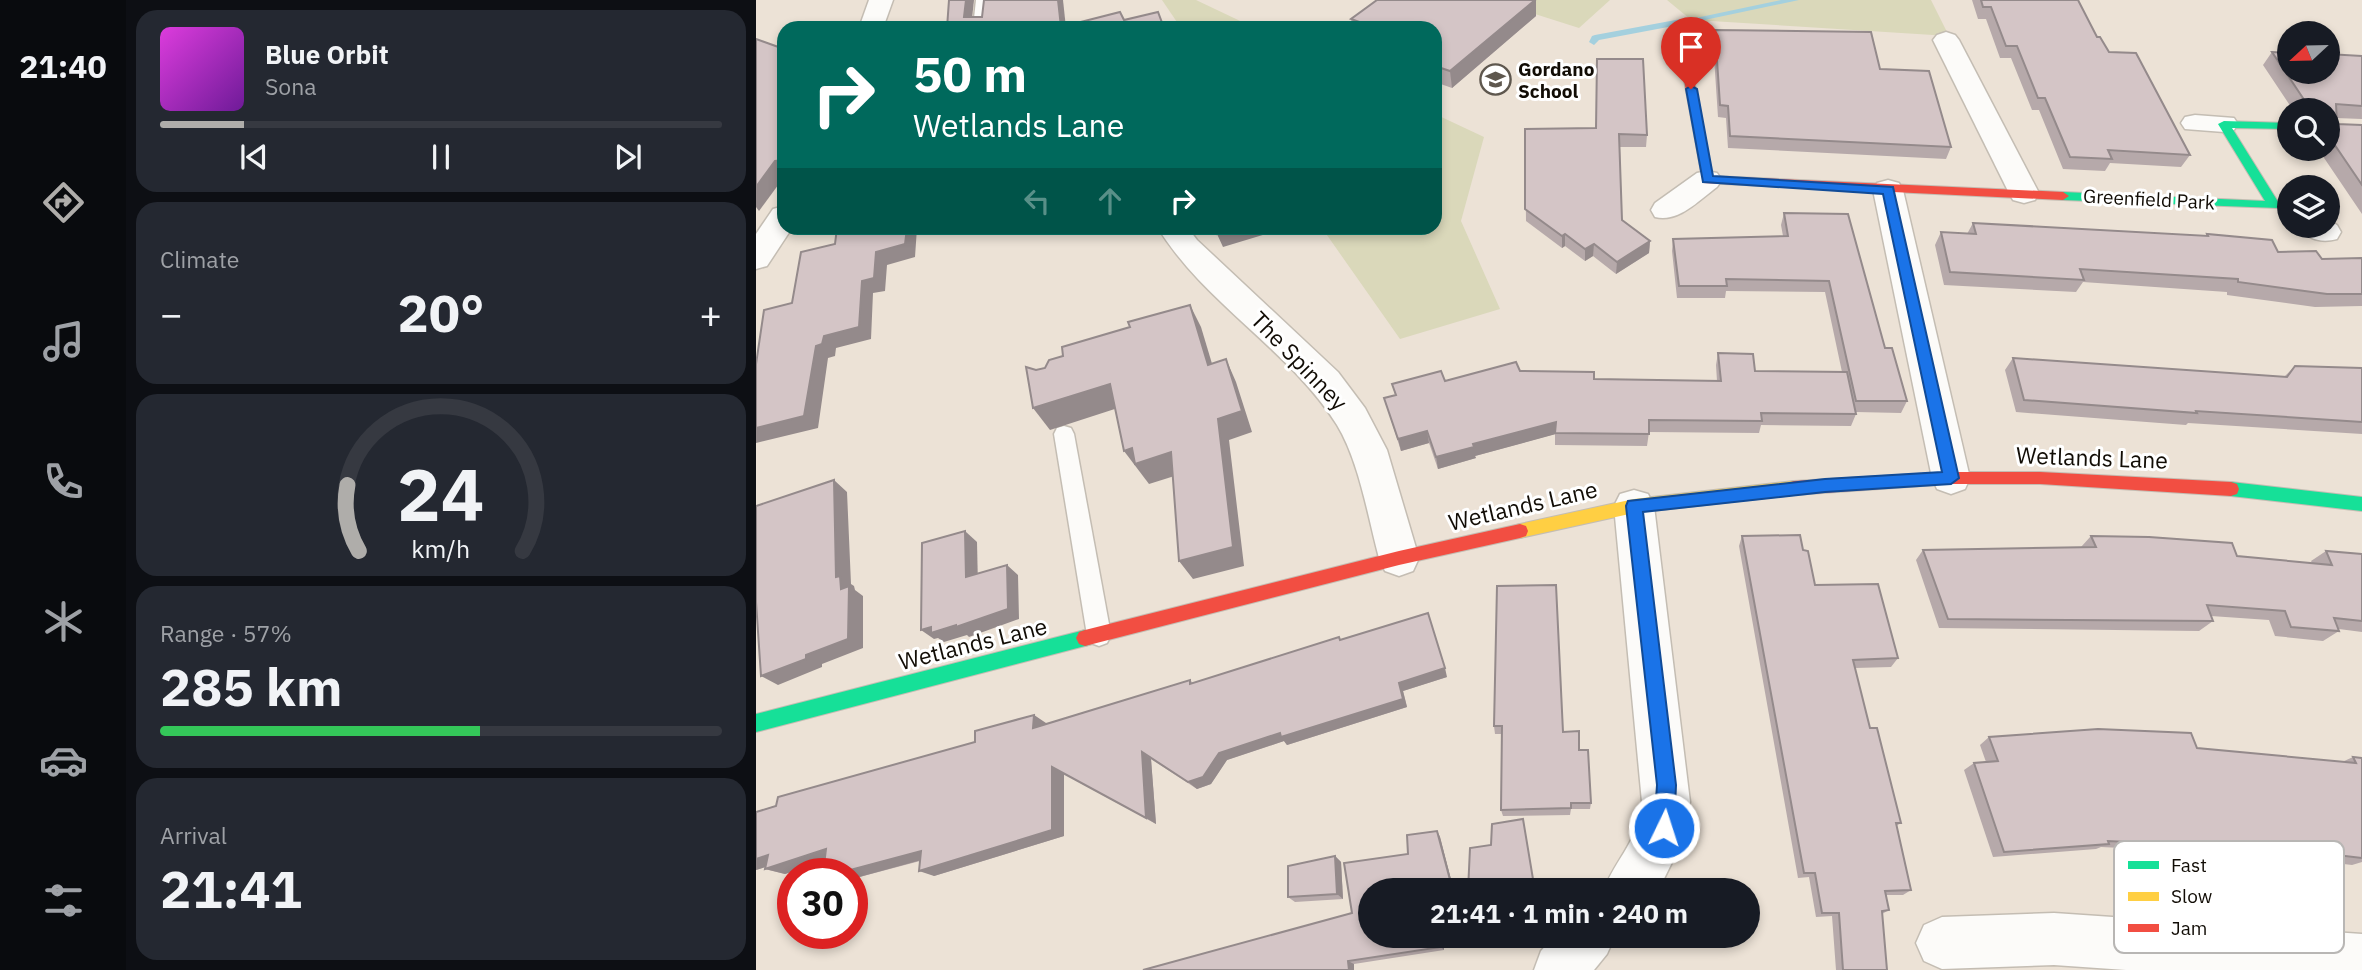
<!DOCTYPE html>
<meta charset="utf-8">
<style>
:root{--surface:#171b24;--page:#242831;--text:#f1f3f6;--muted:#9ea1a6;--line:#363941;--accent:#afadaa}
body{margin:0;font-family:"IBM Plex Sans",sans-serif;background:var(--page);color:var(--text);height:100vh;display:flex;flex-direction:column;font-size:26px;white-space:nowrap}
*{box-sizing:border-box;margin:0}
p{font-size:23px;color:var(--muted)}
.icon{flex:none;width:38px;height:38px;fill:none;stroke:currentColor;stroke-width:2;stroke-linecap:round;stroke-linejoin:round}
.map{position:relative;flex:1;overflow:hidden}
.details{display:flex;flex-direction:column;gap:10px;padding:10px;background:#0d0f14;width:630px}
.details>*{flex:none}
.guide{position:absolute;left:21px;top:21px;width:665px;height:214px;border-radius:21px;box-shadow:0 4px 10px #0003;background:#00695c;color:#fff;overflow:hidden}
.needle{width:46px;rotate:248deg}
.controls{position:absolute;left:1521px;top:21px;display:grid;gap:14px}
.controls a{display:grid;place-items:center;width:63px;height:63px;border-radius:50%;background:var(--surface);box-shadow:0 4px 10px #0003;font-size:35px}
.speed{position:absolute;left:21px;top:858px;display:flex;gap:14px;font-size:35px;font-weight:700;text-align:center}
.speed>*{display:grid;place-content:center;width:91px;height:91px;border-radius:50%;background:var(--surface);box-shadow:0 4px 10px #0003;line-height:1}
.speed .limit{border:10px solid #d22;background:#fff;color:#111}
.pin{position:absolute;display:grid;place-items:center;width:60px;height:60px;color:#fff;margin:-72px -30px;border-radius:50% 50% 50% 0;rotate:-45deg;box-shadow:0 0 7px #0007}
.pin .icon{rotate:45deg}
.me{position:absolute;width:77px;margin:-38px;rotate:4deg;stroke-linejoin:round;filter:drop-shadow(0 0 5px #0008)}
.turn{display:flex;align-items:center;gap:24px;height:147px;padding:0 21px;font-size:32px}
.turn .icon{width:91px;height:91px;stroke-width:2.5}
.turn b{display:block;font-size:49px;line-height:60px}
.lanes{display:flex;align-items:center;height:66px;padding:0 21px;background:#0003;justify-content:center;gap:35px;direction:ltr}
.lanes .off{opacity:.35}
.big{font-size:52px;font-weight:700;line-height:1.1}
.details .widget{flex:1;display:flex;flex-direction:column;justify-content:center;gap:10px;min-width:0;padding:0 24px;border-radius:21px;background:var(--page)}
.details .dial{align-items:center;gap:0}
.dial svg{height:182px;overflow:visible;fill:none;stroke:var(--line);stroke-width:7;stroke-linecap:round;text-anchor:middle}
.dial text{fill:var(--text);stroke:none}
.song{display:flex;align-items:center;gap:21px}
.cover{width:84px;height:84px;border-radius:10px;background:linear-gradient(135deg,hsl(300 70% 55%),hsl(280 70% 35%))}
.played{height:7px;border-radius:4px;background:linear-gradient(90deg,var(--accent) 15%,var(--line) 15%)}
.keys{display:flex;justify-content:space-around;direction:ltr}
.heat{display:flex;justify-content:space-between;align-items:center;font-size:38px;direction:ltr}
.charge{height:10px;border-radius:5px;background:linear-gradient(90deg,#34c759 57%,var(--line) 0)}
.trip{position:absolute;left:602px;top:878px;width:402px;height:70px;border-radius:35px;background:var(--surface);box-shadow:0 4px 10px #0003;font-weight:700;line-height:70px;text-align:center}
main{display:flex;flex:1;min-height:0}
.menu{display:flex;flex-direction:column;width:126px;justify-content:space-around;align-items:center;background:#090b0e;color:var(--muted)}
.menu .icon{width:49px;height:49px}
.menu .selected{color:var(--accent)}
.menu b{font-size:32px;color:var(--text)}
.map>svg:first-child{display:block}
.green{fill:#dad8ba}
.lines{fill:none;stroke-linecap:round;stroke-linejoin:round}
.stream{fill:#a4d0de;fill-rule:evenodd}
.lane-casing{stroke:#c4bdb3;stroke-width:3}
.street-casing{stroke:#c4bdb3;stroke-width:3}
.fast-casing{stroke:#c4bdb3;stroke-width:2}
.slow-casing{stroke:#c4bdb3;stroke-width:2}
.jam-casing{stroke:#c4bdb3;stroke-width:2}
.lane{fill:#fcfbf9;fill-rule:evenodd}
.street{fill:#fcfbf9;fill-rule:evenodd}
.fast{fill:#16e098;fill-rule:evenodd}
.slow{fill:#ffcf43;fill-rule:evenodd}
.jam{fill:#f24e42;fill-rule:evenodd}
.wall{fill:#b6a9aa}
.shaded-wall{fill:#948a8b}
.building{fill:#d4c5c6;stroke:#948a8b;stroke-width:2}
.route{fill:#1a73e8;stroke:#114b97;stroke-width:2}
.labels{text-anchor:middle;stroke-width:6;stroke-linejoin:round;paint-order:stroke}
.far-poi-label{font-size:19px;font-weight:bold;fill:#110c05;stroke:#fff;text-anchor:start}
.far-street-label{font-size:19px;fill:#110c05;stroke:#fff}
.street-label{font-size:23px;fill:#110c05;stroke:#fff}
.key{fill:#fff;stroke:#b8b6b4;stroke-width:2}
.key-label{font-size:19px;fill:#110c05}
</style>
<main>
<nav class="menu">
<b>21:40</b>
<svg class="icon selected" aria-label="directions" viewBox="0 0 24 24"><path d="M12 3l9 9-9 9-9-9zM9 14v-3h6M13 9l2 2-2 2"/></svg>
<svg class="icon" aria-label="music" viewBox="0 0 24 24"><path d="M9 18V5l10-2v13"/><circle cx="6" cy="18" r="3"/><circle cx="16" cy="16" r="3"/></svg>
<svg class="icon" aria-label="phone" viewBox="0 0 24 24"><path d="M5 4h4l2 5-3 2q2 4 5 5l2-3 5 2v4C11 20 4 13 5 4z"/></svg>
<svg class="icon" aria-label="climate" viewBox="0 0 24 24"><path d="M12 3v18M4 7l16 10M4 17L20 7"/></svg>
<svg class="icon" aria-label="car" viewBox="0 0 24 24"><path d="M5 17H2v-5l4-1 3-4h7l3 4 3 1v5h-3M9 17h6M6 11h13"/><circle cx="7" cy="17" r="2"/><circle cx="17" cy="17" r="2"/></svg>
<svg class="icon" aria-label="filters" viewBox="0 0 24 24"><path d="M4 7h16M4 17h16"/><circle cx="9" cy="7" r="2"/><circle cx="15" cy="17" r="2"/></svg>
</nav>
<section class="details">
<div class="widget">
<div class="song"><i class="cover"></i><div><b>Blue Orbit</b><p>Sona</p></div></div>
<div class="played"></div>
<div class="keys"><svg class="icon" aria-label="previous" viewBox="0 0 24 24"><path d="M18 5L8 12l10 7zM5 5v14"/></svg><svg class="icon" aria-label="pause" viewBox="0 0 24 24"><path d="M8 5v14M16 5v14"/></svg><svg class="icon" aria-label="next" viewBox="0 0 24 24"><path d="M6 5l10 7-10 7zM19 5v14"/></svg></div>
</div>
<div class="widget"><p>Climate</p>
<div class="heat"><a>−</a><b class="big">20°</b><a>+</a></div>
</div>
<div class="widget dial"><svg viewBox="0 0 100 80">
<path d="M14 69A42 42 0 1 1 86 69"/>
<path d="M14 69A42 42 0 0 1 9 40" stroke="#afadaa"/>
<text x="50" y="56" font-size="32" font-weight="700">24</text>
<text x="50" y="72" font-size="11">km/h</text>
</svg></div>
<div class="widget"><p>Range · 57%</p><b class="big">285 km</b><div class="charge"></div></div>
<div class="widget"><p>Arrival</p><b class="big">21:41</b></div>
</section>
<div class="map">
<svg width="1606" height="970" viewBox="0 0 1606 970">
<rect width="100%" height="100%" fill="#ece2d6"/>
<g class="green">
<path d="M406,0H440L499,28H425Z"/>
<path d="M735,0H854L823,28Z"/>
<path d="M911,0H1175L1193,36L955,21L940,24Z"/>
<path d="M679,114L728,137L705,221L744,309L644,339L566,228H679Z"/>
</g>
<g class="lines">
<g class="stream">
<path d="M1025,0H1043L939,22L935,19Z"/>
<path d="M925,19L928,20V24L843,40L838,45L833,42L836,36L839,35Z"/>
</g>
<defs>
<g id="lane">
<path d="M220,0H234L231,28H217Z"/>
<path d="M308,426L315,428L318,434L355,635L351,643L343,646L335,643L331,635L298,434L301,428Z"/>
</g>
<g id="street">
<path d="M113,0H137L127,28H103Z"/>
<path d="M1190,32L1199,35L1203,40L1283,193L1279,200L1268,203L1257,200L1253,193L1177,40L1181,35Z"/>
<path d="M1439,115L1478,118L1482,124L1478,130L1468,132L1429,129L1425,123L1429,117Z"/>
<path d="M951,171L961,173L966,180L961,187C943,200 923,223 899,217L895,210L899,203L941,173Z"/>
<path d="M1132,180L1143,183L1147,190L1214,478L1209,489L1195,494L1181,489L1176,478L1117,190L1121,183Z"/>
<path d="M28,206V228H36L11,266L0,269V234L17,209Z"/>
<path d="M1572,220L1581,225L1585,232L1581,239C1566,243 1551,240 1543,226H1572Z"/>
<path d="M402,228H432L441,240L582,372L609,408L631,450L663,558L657,571L643,576L629,571L623,558C612,517 603,461 581,425C534,350 449,304 402,228Z"/>
<path d="M878,490L892,494L898,506L934,802L926,842L902,891H847C862,855 881,844 886,802L858,506L864,494Z"/>
<path d="M1298,913L1606,934V970H1370L1298,965L1186,969L1168,961L1160,943L1168,925L1186,917Z"/>
<path d="M798,936H859L851,954L838,970H778L785,951Z"/>
</g>
<g id="fast">
<path d="M1468,121L1533,123V129L1476,128L1524,205L1522,208L1307,200L1301,196L1307,192L1509,201L1462,124Z"/>
<path d="M1475,482L1606,497V511L1475,496L1469,494L1467,489L1469,484Z"/>
<path d="M329,630L335,632L338,638L335,644L329,646L0,732V714Z"/>
</g>
<path id="slow" d="M1038,481L1044,483L1046,488L1044,493L1038,495L878,513L764,538L758,536L756,531L758,526L764,524L878,499Z"/>
<g id="jam">
<path d="M928,50L933,53L956,176L1307,192L1313,196L1307,200L947,183L923,53Z"/>
<path d="M1195,472H1284L1475,482L1481,484L1483,489L1481,494L1475,496L1284,484H1195L1038,495L1032,493L1030,488L1032,483L1038,481Z"/>
<path d="M764,524L770,526L772,531L770,536L764,538L643,565L329,646L323,644L320,638L323,632L329,630L643,551Z"/>
</g>
</defs>
<use href="#lane" class="lane-casing"/>
<use href="#street" class="street-casing"/>
<use href="#fast" class="fast-casing"/>
<use href="#slow" class="slow-casing"/>
<use href="#jam" class="jam-casing"/>
<use href="#lane" class="lane"/>
<use href="#street" class="street"/>
<use href="#fast" class="fast"/>
<use href="#slow" class="slow"/>
<use href="#jam" class="jam"/>
</g>
<g class="wall">
<path d="M1216,0H1322L1341,37L1434,155L1425,167L1354,163L1349,171L1307,169L1283,110H1276L1255,58H1244L1230,19H1222Z"/>
<path d="M780,16L696,88L679,82V28H597L595,19Z"/>
<path d="M959,30L1124,69L1195,147L1190,159L972,148L970,118L962,117L957,42Z"/>
<path d="M1516,52L1606,56V119L1580,118L1581,124L1606,125V214L1562,149H1572V110H1537L1507,65Z"/>
<path d="M769,129L891,135L890,147H864L866,220L894,241L893,253L860,274L837,256L829,261L809,246L806,248L770,221Z"/>
<path d="M1028,213L1129,348L1151,401L1145,413L1100,412V414L1095,426L1005,425L1003,433L893,432L891,446L799,445V434L719,456L720,458L682,469L673,443L645,451L628,398L639,395L636,384L689,381L764,371L838,379L961,381L960,365L962,353L999,371L1086,372L1069,292L970,291L969,298H921L916,251L917,239L1027,236L1025,225Z"/>
<path d="M1217,223L1449,236L1451,234L1522,252L1566,259L1606,258V306L1559,307L1471,295V292L1327,282L1320,292L1188,285L1179,245L1185,232L1211,234Z"/>
<path d="M1257,358L1528,377L1539,366L1606,368V434L1432,423L1430,425L1260,412L1249,370Z"/>
<path d="M986,536L1047,550L1059,585L1142,658L1135,667L1099,668L1114,728L1145,823L1140,826L1155,890L1147,895H1130L1133,910L1126,914L1131,970H1080L1076,916L1060,917L1053,877L1042,878L983,546Z"/>
<path d="M1335,536L1481,556L1556,563L1555,561L1570,551L1606,554V632L1583,629V631L1567,641L1519,636L1513,620L1455,616L1457,621L1443,631L1183,628L1160,560L1167,550L1325,548V547Z"/>
<path d="M741,586L807,732L823,750L835,803L834,809H815L814,815L747,816L745,810L746,734H739L738,726Z"/>
<path d="M584,640L691,677L647,691L651,707L531,745L528,741L471,760L455,784L441,789L395,759L400,824L308,774V836L178,876L164,861L96,879V873L69,861L29,874L9,869L10,867L0,870V812L219,742L278,715L290,724L434,680L437,683Z"/>
<path d="M1233,737L1441,748L1586,762L1597,757L1606,758V862L1596,865L1512,855L1345,847L1340,849L1237,857L1208,770L1218,763L1230,762L1224,745Z"/>
<path d="M681,831L684,837L698,891H614V936H687L688,950L598,964V970H387L596,913L588,863L652,854L651,835Z"/>
<path d="M579,856L585,862L587,899L539,902L532,897Z"/>
</g>
<g class="shaded-wall">
<path d="M210,0H218L215,28L208,17Z"/>
<path d="M302,0H307L310,28H305Z"/>
<path d="M779,0H780V16L696,88L694,71Z"/>
<path d="M28,160V177L3,211L0,207V187L19,161Z"/>
<path d="M151,228H161L159,257L131,265L129,291L117,293L115,339L80,348L79,356L72,358L62,428L0,443V428L68,336L106,281L120,252Z"/>
<path d="M483,228H513L508,229L510,234L467,247L461,234Z"/>
<path d="M809,234V246L806,248V236Z"/>
<path d="M894,241L893,253L860,274L861,262Z"/>
<path d="M838,244L837,256L829,261V249Z"/>
<path d="M434,305L445,327L463,387L452,365Z"/>
<path d="M470,359L480,382L496,432L473,440L488,566L437,579L423,561L462,419Z"/>
<path d="M354,384L368,406L294,430L277,408Z"/>
<path d="M800,422V434L719,456L720,458L682,469L680,457L717,444Z"/>
<path d="M671,431L673,443L645,451L642,439Z"/>
<path d="M376,448L415,452L428,473L393,484L368,451Z"/>
<path d="M78,480L91,492L95,584L98,586L99,590L107,596V648L66,664V667L22,685L5,676L85,589L80,577Z"/>
<path d="M209,531L221,542L222,587L210,577Z"/>
<path d="M251,565L262,575L263,619L213,637L211,635L188,642L182,638L178,639L165,630Z"/>
<path d="M689,668L691,677L647,691L651,707L531,745L528,741L471,760L455,784L441,789L432,782L463,753L643,683Z"/>
<path d="M278,715L290,723L289,735L277,728Z"/>
<path d="M386,752L395,759L400,824L390,818Z"/>
<path d="M296,767L308,774V836L178,876L163,871Z"/>
<path d="M681,831L684,837L698,891H697Z"/>
<path d="M70,849L88,855L29,874L9,869Z"/>
<path d="M165,851L180,856L96,879V873H83Z"/>
<path d="M12,855L31,860L0,870V859Z"/>
<path d="M579,856L585,862L587,899L581,894Z"/>
<path d="M684,936H687L688,950L685,947Z"/>
<path d="M592,961L598,964V970H593Z"/>
</g>
<g class="building">
<path d="M193,0H210L208,17H226L228,0H302L305,27L364,12L368,20L402,12L408,28H191Z"/>
<path d="M621,0H779L694,71L679,66V28H620L595,19Z"/>
<path d="M1225,0H1322L1341,37H1344L1353,52L1380,53L1434,155L1352,150L1356,159L1314,157L1289,98H1282L1261,46H1250L1235,7H1227Z"/>
<path d="M959,30L1115,32L1124,69L1173,71L1195,147L974,136L972,106L964,105Z"/>
<path d="M0,39L28,49V160L19,161L0,187Z"/>
<path d="M1516,52L1533,53V72H1572V54L1606,56V106L1580,104L1581,124L1606,125V185L1572,135V110H1555Z"/>
<path d="M841,59H887L891,135L863,134L866,220L894,241L861,262L838,244L829,249L809,234L806,236L769,209V129L840,128Z"/>
<path d="M1028,213L1092,214L1129,348H1136L1151,401H1100L1073,281L970,279L971,286H923L917,239L1032,236Z"/>
<path d="M1217,223L1452,236L1451,234L1516,240L1522,252L1560,251L1566,259L1606,258V294H1571L1482,282V279L1324,269L1328,280L1194,272L1185,232L1220,234Z"/>
<path d="M81,228H151L149,244L120,252L118,278L106,281L103,327L68,336L66,344L60,346L48,416L0,428V364L8,310L36,303L45,252L79,244Z"/>
<path d="M459,228H483L461,234Z"/>
<path d="M434,305L452,365L470,359L486,411L462,419L477,547L423,561L415,452L379,464L376,448L368,451L354,384L277,408L270,367L280,370L289,368L293,360L307,356L306,347L374,327L372,322Z"/>
<path d="M962,353L997,354L999,371L1091,372L1100,414L1005,413L1006,421L893,420V434L799,433L800,422L717,444L718,447L680,457L671,431L642,439L628,398L640,395L636,384L685,371L689,381L760,362L764,371L838,372V379L965,381Z"/>
<path d="M1257,358L1531,377L1539,366L1606,368V422L1440,411L1441,413L1268,400Z"/>
<path d="M78,480L80,577L84,576L85,589L93,586L92,639L50,655V659L5,676L0,602V506Z"/>
<path d="M209,531L210,577L251,565L252,609L200,627V625L175,633V627L165,630L166,543Z"/>
<path d="M1044,535L1047,550L1052,551L1059,585L1122,584L1142,658L1097,660L1114,728H1121L1145,823H1140L1155,890L1129,891L1133,910L1126,911L1131,970H1087L1083,913H1066L1059,873H1048L986,536Z"/>
<path d="M1335,536L1393,537L1476,543L1481,556L1576,565L1570,551L1606,554V621L1578,618L1583,631L1535,627L1529,611L1451,605L1457,621L1192,619L1167,550L1340,547Z"/>
<path d="M800,585L807,732L823,731V750H832L835,803H815V808L745,810L746,726H738L741,586Z"/>
<path d="M672,613L689,668L643,683L647,699L525,737L524,733L463,753L447,777L432,782L386,752L390,818L296,767V830L163,871L165,851L83,873H67L70,849L9,869L12,855L0,859V812L20,806L22,797L219,742V731L278,715L277,728L434,680V684L583,637L584,640Z"/>
<path d="M1342,729L1435,733L1441,748L1600,763L1597,757L1606,758V858L1530,849L1352,841L1353,844L1248,852L1218,763L1242,761L1233,737Z"/>
<path d="M767,819L779,891H712L714,848L735,845L736,824Z"/>
<path d="M681,831L697,891H614V936H684L685,947L592,961L593,970H387L596,913L588,863L652,854L651,835Z"/>
<path d="M579,856L581,894L532,897V866Z"/>
</g>
<path class="route" d="M935,86L941,89L957,176L1137,187L1203,478L1195,484L1069,492L887,512L920,785L918,828L915,835L908,838L901,835L898,828L901,785L870,506L872,501L1069,479L1186,472L1127,194L947,182L930,89Z"/>
<defs>
<symbol id="school-ring" viewBox="-11 -11 22 22"><circle r="9.5" fill="#fff" stroke="#5e574e" stroke-width="1.5"/><path d="M0-5L7-2L0 1L-7-2ZM-4 1L0 2.5L4 1V4Q0 6-4 4Z" fill="#5e574e"/></symbol>
</defs>
<g fill-rule="evenodd">
<use href="#school-ring" x="722" y="62" width="35" height="35"/>
</g>
<g class="labels">
<g class="far-poi-label">
<text x="762" y="76">Gordano<tspan x="762" dy="22">School</tspan></text>
</g>
<g class="far-street-label">
<text transform="translate(1393 199) rotate(3)" y="7">Greenfield Park</text>
</g>
<g class="street-label">
<text transform="translate(543 361) rotate(46)" y="8">The Spinney</text>
<text transform="translate(1336 458) rotate(2)" y="8">Wetlands Lane</text>
<text transform="translate(767 506) rotate(-13)" y="8">Wetlands Lane</text>
<text transform="translate(217 644) rotate(-14)" y="8">Wetlands Lane</text>
</g>
</g>
<rect x="1358" y="841" width="230" height="112" rx="10" class="key"/>
<rect x="1372" y="861" width="31" height="8" fill="#16e098"/>
<rect x="1372" y="892" width="31" height="9" fill="#ffcf43"/>
<rect x="1372" y="924" width="31" height="8" fill="#f24e42"/>
<g class="key-label">
<text x="1415" y="872">Fast</text>
<text x="1415" y="903">Slow</text>
<text x="1415" y="935">Jam</text>
</g>
</svg>
<div class="controls">
<a><svg class="needle" viewBox="-14 -14 28 28"><path d="M0-13l5 13h-10z" fill="#e53935"/><path d="M0 13l5-13h-10z" fill="#9ea1a6"/></svg></a>
<a><svg class="icon" aria-label="search" viewBox="0 0 24 24"><circle cx="10" cy="10" r="6"/><path d="M15 15l6 6"/></svg></a>
<a><svg class="icon" aria-label="layers" viewBox="0 0 24 24"><path d="M12 4l9 5-9 5-9-5zM3 14l9 5 9-5"/></svg></a>
</div>
<div class="speed"><div class="limit">30</div></div>
<div class="pin" style="left:935px;top:89px;background:#d93025"><svg class="icon" aria-label="arrive" viewBox="0 0 24 24"><path d="M6 21V4h12l-3 4 3 4H6"/></svg></div>
<svg class="me" style="left:908px;top:828px" viewBox="-20 -20 40 40"><circle r="17" fill="#1a73e8" stroke="#fff" stroke-width="3"/><path d="M0-11L8 9 0 5-8 9z" fill="#fff"/></svg>
<div class="trip">21:41 · 1 min · 240 m</div>
<div class="guide">
<div class="turn"><svg class="icon" aria-label="right" viewBox="0 0 24 24"><path d="M7 20v-9h11M14 6l5 5-5 5"/></svg><div><b>50 m</b>Wetlands Lane</div></div>
<div class="lanes"><svg class="icon off" aria-label="left" viewBox="0 0 24 24"><path d="M17 20v-9H6M10 6l-5 5 5 5"/></svg><svg class="icon off" aria-label="ahead" viewBox="0 0 24 24"><path d="M12 20V5M6 11l6-6 6 6"/></svg><svg class="icon" aria-label="right" viewBox="0 0 24 24"><path d="M7 20v-9h11M14 6l5 5-5 5"/></svg></div>
</div>
</div>
</main>
